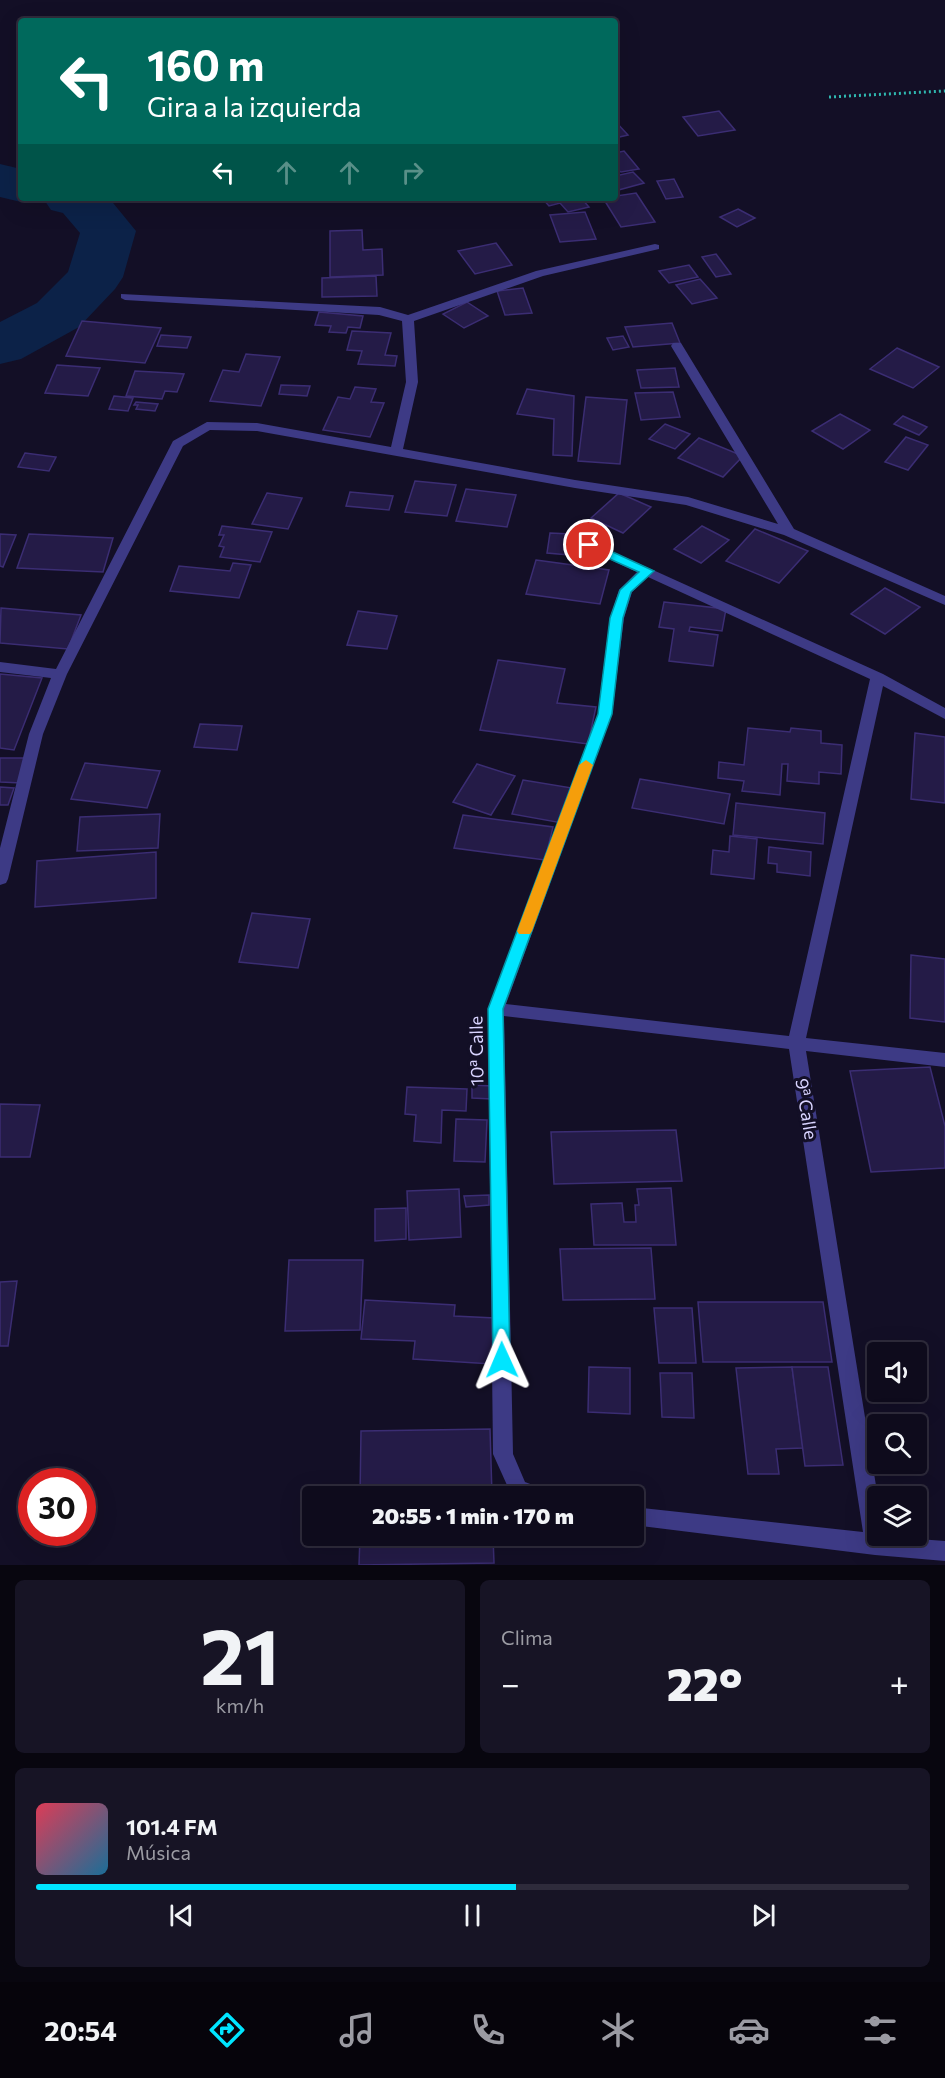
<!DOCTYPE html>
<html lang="es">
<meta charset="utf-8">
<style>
:root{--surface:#0e0b1c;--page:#171425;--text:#f1f3f6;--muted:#9b9ba3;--line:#2e2b3b;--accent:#00e5ff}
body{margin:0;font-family:Commissioner,sans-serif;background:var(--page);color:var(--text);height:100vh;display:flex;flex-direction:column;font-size:22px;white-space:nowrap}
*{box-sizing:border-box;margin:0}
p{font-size:20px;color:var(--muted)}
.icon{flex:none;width:33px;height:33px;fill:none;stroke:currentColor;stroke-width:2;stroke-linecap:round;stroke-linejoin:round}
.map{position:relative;height:1565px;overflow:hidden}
.drawer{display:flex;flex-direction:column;gap:15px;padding:15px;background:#08060f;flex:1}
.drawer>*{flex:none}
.top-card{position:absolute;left:18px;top:18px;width:600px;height:183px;border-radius:6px;box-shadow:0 6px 24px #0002,0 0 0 2px var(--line);background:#00695c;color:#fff;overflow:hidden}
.tools{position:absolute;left:867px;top:1342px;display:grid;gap:12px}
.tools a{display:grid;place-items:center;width:60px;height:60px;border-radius:6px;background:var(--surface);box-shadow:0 6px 24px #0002,0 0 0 2px var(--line);font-size:30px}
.speed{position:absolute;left:18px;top:1468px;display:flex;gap:12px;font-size:30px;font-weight:700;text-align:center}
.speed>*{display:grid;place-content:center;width:78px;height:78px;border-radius:50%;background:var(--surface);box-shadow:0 6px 24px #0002,0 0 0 2px var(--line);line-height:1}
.speed .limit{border:9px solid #d22;background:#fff;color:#111}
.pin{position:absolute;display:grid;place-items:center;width:51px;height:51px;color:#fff;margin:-26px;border:3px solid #fff;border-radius:50%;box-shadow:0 2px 6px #0007}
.me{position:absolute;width:66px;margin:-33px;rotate:359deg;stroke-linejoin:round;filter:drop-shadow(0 0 4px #0008)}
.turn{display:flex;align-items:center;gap:21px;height:126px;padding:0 30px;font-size:27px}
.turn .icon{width:78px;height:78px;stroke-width:2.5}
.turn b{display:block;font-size:42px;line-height:51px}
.lanes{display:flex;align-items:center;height:57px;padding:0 30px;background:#0003;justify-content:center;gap:30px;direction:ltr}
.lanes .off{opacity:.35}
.big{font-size:45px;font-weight:800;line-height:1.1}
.drawer .card{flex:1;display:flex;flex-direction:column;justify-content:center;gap:9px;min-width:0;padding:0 21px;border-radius:9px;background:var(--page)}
.drawer .dial{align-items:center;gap:0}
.dial b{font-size:78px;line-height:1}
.song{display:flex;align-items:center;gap:18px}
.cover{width:72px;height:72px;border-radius:9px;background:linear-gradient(135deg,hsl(350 70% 55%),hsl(200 70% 35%))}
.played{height:6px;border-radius:3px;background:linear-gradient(90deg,var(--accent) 55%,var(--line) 55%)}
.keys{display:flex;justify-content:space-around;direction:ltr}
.heat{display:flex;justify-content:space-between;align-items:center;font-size:33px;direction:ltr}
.drawer .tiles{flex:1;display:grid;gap:15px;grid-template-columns:1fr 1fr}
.card:last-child{grid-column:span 2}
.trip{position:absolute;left:302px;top:1486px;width:342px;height:60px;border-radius:6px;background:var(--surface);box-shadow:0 6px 24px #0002,0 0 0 2px var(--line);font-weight:800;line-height:60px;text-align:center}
.menu{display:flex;height:96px;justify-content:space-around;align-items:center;background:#06040b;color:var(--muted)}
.menu .icon{width:42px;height:42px}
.menu .on{color:var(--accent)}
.menu b{font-size:27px;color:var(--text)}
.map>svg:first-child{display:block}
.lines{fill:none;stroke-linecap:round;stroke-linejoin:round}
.river{fill:#0c2248;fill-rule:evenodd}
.building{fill:#241b47;stroke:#3b2d73;stroke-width:1.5}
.path{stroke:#2fb8b0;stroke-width:3;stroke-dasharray:2 3;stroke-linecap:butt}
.street{fill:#3d3a85;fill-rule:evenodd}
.route{fill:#00e5ff;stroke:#0095a6;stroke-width:1.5}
.slow{fill:#f59e0b}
.labels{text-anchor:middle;stroke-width:6;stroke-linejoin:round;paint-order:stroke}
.street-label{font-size:18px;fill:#d9d4ff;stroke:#130f26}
</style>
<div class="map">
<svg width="945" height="1565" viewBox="0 0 945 1565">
<rect width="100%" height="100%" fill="#130f26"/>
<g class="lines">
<g class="river">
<path d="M0,164L21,169V198H38L21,202L0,197Z"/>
<path d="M43,198H109L136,231L123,277L115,289L79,327L21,359L0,364V322L37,303L68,272L80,233L63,213L51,210Z"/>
</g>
</g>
<g class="building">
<path d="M719,111L735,130L698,136L683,117Z"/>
<path d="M615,121L628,135L615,138Z"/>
<path d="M624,151L639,169L621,172L615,168V153Z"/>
<path d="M633,172L644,183L615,191V176Z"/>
<path d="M674,179L683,197L666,199L657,181Z"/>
<path d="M636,193L655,222L621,227L603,198Z"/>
<path d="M542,198H581L589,207L568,212L560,203L549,206Z"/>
<path d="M738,209L755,218L737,227L720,217Z"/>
<path d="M585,212L596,239L560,242L550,215Z"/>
<path d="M362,230L363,250L382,249L383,275L330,277V231Z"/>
<path d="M496,243L512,265L475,274L458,251Z"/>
<path d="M716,254L731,274L716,277L702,257Z"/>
<path d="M689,265L698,277L669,283L659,271Z"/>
<path d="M376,276L377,296L322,297V278Z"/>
<path d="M700,279L717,298L692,304L676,285Z"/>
<path d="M523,288L532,313L505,315L497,291Z"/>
<path d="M467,302L488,316L464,328L443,314Z"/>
<path d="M319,312L363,316L360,328L348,327L346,333L329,332L331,326L315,325Z"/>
<path d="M82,321L161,328L145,363L66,356Z"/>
<path d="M672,323L680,343L633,347L625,327Z"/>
<path d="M352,331L391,333L385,355L397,356L395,366L358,364L362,351L347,350Z"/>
<path d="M161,335L191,337L187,348L157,346Z"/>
<path d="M623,336L629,347L613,350L607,338Z"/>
<path d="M897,348L939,367L913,388L870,369Z"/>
<path d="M246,354L280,357L261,406L210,401L223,370L239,372Z"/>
<path d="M57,365L100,368L88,396L45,393Z"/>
<path d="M675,368L679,387L641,388L637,370Z"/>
<path d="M135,371L172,373L184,374L177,392L165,391L162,399L126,396Z"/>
<path d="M281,385L310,386L307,396L279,394Z"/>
<path d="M355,387L376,389L371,402L384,403L370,437L323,430L338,397L350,399Z"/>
<path d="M527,389L574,396L572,456L553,455L554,419L517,414Z"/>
<path d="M673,392L680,417L641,420L635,393Z"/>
<path d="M114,396L133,398L128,411L109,409Z"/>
<path d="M586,397L627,400L620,464L578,461Z"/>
<path d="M136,402L158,404L155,411L136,409L138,405H134Z"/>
<path d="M840,414L870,430L843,449L812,431Z"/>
<path d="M903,416L927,427L919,435L894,424Z"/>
<path d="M665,424L690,434L675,449L649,439Z"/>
<path d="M906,437L928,445L908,470L885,462Z"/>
<path d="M699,438L743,456L723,477L678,458Z"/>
<path d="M25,453L56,457L49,471L18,467Z"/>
<path d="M415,481L456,485L447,516L405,512Z"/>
<path d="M466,489L516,495L507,527L456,521Z"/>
<path d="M350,492L393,496L389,510L346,506Z"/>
<path d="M267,493L302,498L288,529L252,524Z"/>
<path d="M619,493L651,507L623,533L591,518Z"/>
<path d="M222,526L272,532L260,562L220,557L224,547L219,546L224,535H219Z"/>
<path d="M702,526L729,540L701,563L674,549Z"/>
<path d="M755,529L808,551L779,583L726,561Z"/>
<path d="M550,533L571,534L569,555L547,553Z"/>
<path d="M0,534L16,535L3,567L0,566Z"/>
<path d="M29,534L113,538L103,572L17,568Z"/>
<path d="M536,560L609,570L600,604L526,594Z"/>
<path d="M233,563L251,565L239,598L170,591L179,566L230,571Z"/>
<path d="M885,588L920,607L885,634L851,614Z"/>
<path d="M664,602L726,609L722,631L690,627L689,631L718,635L713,666L669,661L674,629L659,627Z"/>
<path d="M1,608L81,615L68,649L0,643Z"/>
<path d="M358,611L397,616L387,649L347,645Z"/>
<path d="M498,660L565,669L557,703L596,707L588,744L480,730Z"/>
<path d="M0,674L42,678L14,750L0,748Z"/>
<path d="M200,724L242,726L237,750L194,747Z"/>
<path d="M748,728L790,732L791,728L821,731V743L842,745L841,774L819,772V784L787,781L788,764H782L780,795L742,791L744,781L718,778L719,762L744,765Z"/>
<path d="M915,733L945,737V803L911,799Z"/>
<path d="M0,758H27L21,783L0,782Z"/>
<path d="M85,763L160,771L147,808L71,799Z"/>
<path d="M477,764L515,776L491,815L453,802Z"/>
<path d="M640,779L730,794L724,824L632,808Z"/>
<path d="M523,780L572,788L562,823L512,814Z"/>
<path d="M0,787L14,788L8,805H0Z"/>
<path d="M736,803L825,813L823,844L733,835Z"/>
<path d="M160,814L158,848L77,851L80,817Z"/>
<path d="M463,815L553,827L545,860L454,848Z"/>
<path d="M730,836L757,839L754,879L711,874L713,850L729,852Z"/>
<path d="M769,847L811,852L810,876L777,872V864L768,863Z"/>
<path d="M156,852V898L35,907L37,861Z"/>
<path d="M252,913L310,919L298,968L239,962Z"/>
<path d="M911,955L945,959V1022L910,1018Z"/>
<path d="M930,1067L945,1126V1168L871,1172L850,1071Z"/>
<path d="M472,1085L492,1086V1099L472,1098Z"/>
<path d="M407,1087L467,1089L466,1111L442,1110L441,1143L414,1141L416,1115L405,1114Z"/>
<path d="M0,1104L40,1105L30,1157H0Z"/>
<path d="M456,1119L487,1120L485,1162L454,1161Z"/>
<path d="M676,1130L682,1181L554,1184L551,1132Z"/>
<path d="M671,1188L676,1245H594L591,1204L622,1203L624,1222H636L635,1205H639L637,1189Z"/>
<path d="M459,1189L461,1237L409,1240L407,1191Z"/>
<path d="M489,1195V1205L466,1207L464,1196Z"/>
<path d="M406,1208V1239L375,1241V1209Z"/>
<path d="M651,1248L655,1299L563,1300L560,1249Z"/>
<path d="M289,1260H363L360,1330L285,1331Z"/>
<path d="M17,1281L8,1346H0V1282Z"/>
<path d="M365,1300L455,1305L454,1316L495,1318L492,1364L413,1359L415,1341L361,1339Z"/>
<path d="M698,1302H823L832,1362H703Z"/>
<path d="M654,1308H692L696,1363H659Z"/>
<path d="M589,1367L630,1368V1414L588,1412Z"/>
<path d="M792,1367L803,1448L776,1449L779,1474H748L736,1368Z"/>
<path d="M792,1367H828L843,1465L805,1466Z"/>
<path d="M660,1373H692L694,1418L662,1417Z"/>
<path d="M490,1429L492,1495L360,1497L361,1431Z"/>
<path d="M360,1536H493L494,1563L359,1565Z"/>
</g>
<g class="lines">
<path class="path" d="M829,97L945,91"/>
<g class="street">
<path d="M655,244L659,245V249L543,276L414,321L418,382L403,449L575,480L688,497L778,524L671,346L673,343H681L794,529L945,596V605L784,535L686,505L575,488L257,431L210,430L183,446L67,674L43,734L8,879L6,883L0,885V848L29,734L51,678L0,672V662L56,669L173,441L207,422L257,423L391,447L406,382L402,321L379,315L125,300L121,298V294L380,307L408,315L536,271Z"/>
<path d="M589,541L883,674L945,708V719L883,686L806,1038L945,1053V1067L806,1051L878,1498V1536L945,1541V1561L875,1555L633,1525V1507L863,1532L789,1049L504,1016L513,1454L525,1482L546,1490L549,1497H517L511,1494L493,1454L488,1009L598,714L610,618L619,590L637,572L584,548L582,545L584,542ZM648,577L870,679L789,1036L506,1004L612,714L624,618L632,592Z"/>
</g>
</g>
<path class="route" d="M589,541L654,571L631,592L623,618L612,714L503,1009L510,1360L508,1366L502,1368L496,1366L493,1360L488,1009L598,714L610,618L620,590L639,572L585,548L583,545Z"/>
<path class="slow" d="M586,760L593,765L532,931L530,934H519L517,931L579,765Z"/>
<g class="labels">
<g class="street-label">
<text transform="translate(477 1051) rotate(-91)" y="6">10ª Calle</text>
<text transform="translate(806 1109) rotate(81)" y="6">9ª Calle</text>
</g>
</g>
</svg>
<div class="tools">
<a><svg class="icon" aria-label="sound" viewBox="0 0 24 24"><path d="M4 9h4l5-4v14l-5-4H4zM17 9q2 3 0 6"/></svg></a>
<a><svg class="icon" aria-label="search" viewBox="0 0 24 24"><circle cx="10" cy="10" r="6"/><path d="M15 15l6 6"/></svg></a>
<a><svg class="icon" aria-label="layers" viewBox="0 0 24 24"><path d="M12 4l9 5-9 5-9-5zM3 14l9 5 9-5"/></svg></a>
</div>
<div class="speed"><div class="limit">30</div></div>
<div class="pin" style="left:589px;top:545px;background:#d93025"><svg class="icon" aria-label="arrive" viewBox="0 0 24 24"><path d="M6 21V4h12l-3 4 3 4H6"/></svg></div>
<svg class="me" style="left:502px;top:1360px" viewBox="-20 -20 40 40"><path d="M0-17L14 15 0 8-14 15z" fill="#00e5ff" stroke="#fff" stroke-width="4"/></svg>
<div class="trip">20:55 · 1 min · 170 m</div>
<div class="top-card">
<div class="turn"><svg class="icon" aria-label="left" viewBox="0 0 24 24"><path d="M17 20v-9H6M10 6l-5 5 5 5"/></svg><div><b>160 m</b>Gira a la izquierda</div></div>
<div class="lanes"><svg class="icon" aria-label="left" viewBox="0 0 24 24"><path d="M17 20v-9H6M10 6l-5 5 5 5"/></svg><svg class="icon off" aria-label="ahead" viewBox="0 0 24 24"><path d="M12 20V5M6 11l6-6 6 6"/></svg><svg class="icon off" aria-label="ahead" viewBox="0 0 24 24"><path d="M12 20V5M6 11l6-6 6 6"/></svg><svg class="icon off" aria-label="right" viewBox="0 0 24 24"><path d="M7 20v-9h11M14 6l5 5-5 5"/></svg></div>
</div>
</div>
<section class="drawer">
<div class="tiles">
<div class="card dial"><b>21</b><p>km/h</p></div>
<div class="card"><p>Clima</p>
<div class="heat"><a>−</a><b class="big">22°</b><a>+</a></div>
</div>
<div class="card">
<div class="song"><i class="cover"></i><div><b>101.4 FM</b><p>Música</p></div></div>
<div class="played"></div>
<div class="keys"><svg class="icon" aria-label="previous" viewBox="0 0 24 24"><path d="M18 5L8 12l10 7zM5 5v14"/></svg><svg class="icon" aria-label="pause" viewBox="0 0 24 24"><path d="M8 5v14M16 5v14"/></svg><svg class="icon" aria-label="next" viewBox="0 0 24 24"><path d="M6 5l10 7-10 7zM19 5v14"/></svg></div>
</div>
</div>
</section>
<nav class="menu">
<b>20:54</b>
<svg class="icon on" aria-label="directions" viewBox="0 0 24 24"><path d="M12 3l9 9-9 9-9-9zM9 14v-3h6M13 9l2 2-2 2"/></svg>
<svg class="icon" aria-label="music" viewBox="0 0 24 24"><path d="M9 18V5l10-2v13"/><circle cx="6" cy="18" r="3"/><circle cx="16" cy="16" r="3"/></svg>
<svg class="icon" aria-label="phone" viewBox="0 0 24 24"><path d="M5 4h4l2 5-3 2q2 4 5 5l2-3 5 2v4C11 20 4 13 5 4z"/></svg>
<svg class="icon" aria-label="climate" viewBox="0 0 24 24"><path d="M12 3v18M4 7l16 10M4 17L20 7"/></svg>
<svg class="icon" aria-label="car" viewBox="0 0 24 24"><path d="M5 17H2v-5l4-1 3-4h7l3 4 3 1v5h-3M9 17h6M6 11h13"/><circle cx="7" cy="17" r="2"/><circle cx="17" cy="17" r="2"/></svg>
<svg class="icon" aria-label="filters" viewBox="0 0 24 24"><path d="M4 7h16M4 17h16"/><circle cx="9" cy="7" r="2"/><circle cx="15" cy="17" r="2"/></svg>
</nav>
